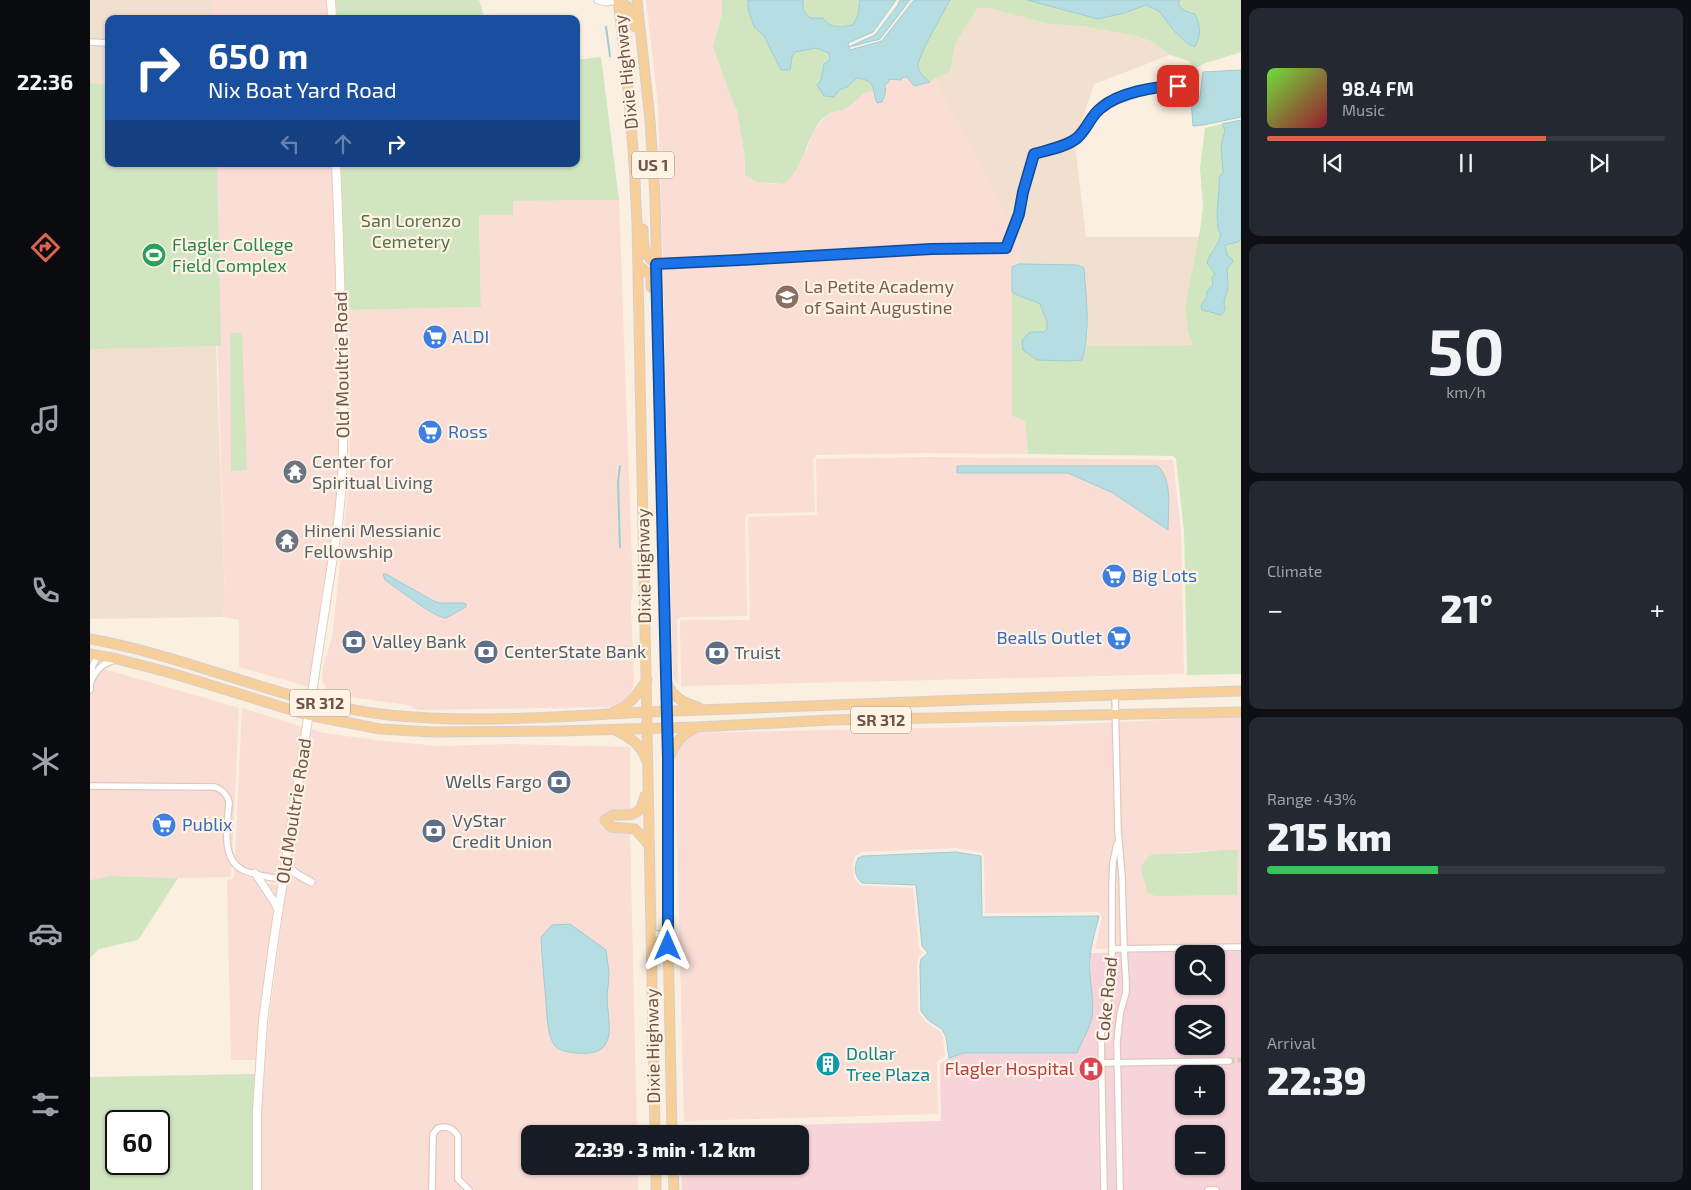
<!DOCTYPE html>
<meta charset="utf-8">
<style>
:root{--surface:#171b24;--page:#242831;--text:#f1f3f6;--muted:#9ea1a6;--line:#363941;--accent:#dd644c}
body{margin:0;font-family:"Exo 2",sans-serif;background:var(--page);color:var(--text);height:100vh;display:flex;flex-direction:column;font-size:19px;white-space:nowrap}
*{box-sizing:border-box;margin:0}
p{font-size:16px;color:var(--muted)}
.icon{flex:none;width:28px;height:28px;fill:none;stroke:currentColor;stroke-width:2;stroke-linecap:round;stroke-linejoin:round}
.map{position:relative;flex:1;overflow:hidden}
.drawer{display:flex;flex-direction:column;gap:8px;padding:8px;background:#0d0f14;width:450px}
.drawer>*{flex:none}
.hud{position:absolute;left:15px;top:15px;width:475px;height:152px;border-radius:10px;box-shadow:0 1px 4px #0004;background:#1a4fa0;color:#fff;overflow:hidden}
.buttons{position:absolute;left:1085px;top:945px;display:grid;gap:10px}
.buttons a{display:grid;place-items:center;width:50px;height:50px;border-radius:10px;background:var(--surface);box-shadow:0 1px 4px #0004;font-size:25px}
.speed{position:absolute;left:15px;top:1110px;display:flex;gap:10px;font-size:25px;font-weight:700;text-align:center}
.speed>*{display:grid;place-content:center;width:65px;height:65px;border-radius:50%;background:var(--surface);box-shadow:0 1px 4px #0004;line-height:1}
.speed .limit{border:2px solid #111;border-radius:8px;background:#fff;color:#111}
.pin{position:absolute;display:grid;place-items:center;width:42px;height:42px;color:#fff;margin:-21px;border-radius:10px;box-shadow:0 2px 8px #0006}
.me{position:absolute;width:55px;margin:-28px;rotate:0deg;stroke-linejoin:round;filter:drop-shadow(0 0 4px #0008)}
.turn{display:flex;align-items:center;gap:18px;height:105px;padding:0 20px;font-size:22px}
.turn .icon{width:65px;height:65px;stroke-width:2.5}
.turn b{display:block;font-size:35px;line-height:42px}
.lanes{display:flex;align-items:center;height:48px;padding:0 20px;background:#0003;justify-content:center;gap:25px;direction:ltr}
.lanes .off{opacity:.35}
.big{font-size:38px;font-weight:800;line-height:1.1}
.drawer .card{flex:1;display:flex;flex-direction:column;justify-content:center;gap:8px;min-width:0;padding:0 18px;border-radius:10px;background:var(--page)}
.drawer .dial{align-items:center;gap:0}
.dial b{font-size:65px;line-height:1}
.song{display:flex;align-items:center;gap:15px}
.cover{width:60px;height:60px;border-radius:8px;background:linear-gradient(135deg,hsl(100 70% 55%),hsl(350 70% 35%))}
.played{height:5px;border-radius:2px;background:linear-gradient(90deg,var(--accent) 70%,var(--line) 70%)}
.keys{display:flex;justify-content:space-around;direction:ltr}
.heat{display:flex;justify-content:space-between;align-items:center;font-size:28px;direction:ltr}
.charge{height:8px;border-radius:4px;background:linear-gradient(90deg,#34c759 43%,var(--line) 0)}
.trip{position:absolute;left:431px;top:1125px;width:288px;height:50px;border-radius:10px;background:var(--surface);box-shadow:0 1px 4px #0004;font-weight:800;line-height:50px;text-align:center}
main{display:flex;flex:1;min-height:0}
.tabs{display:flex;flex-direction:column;width:90px;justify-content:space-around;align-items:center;background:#090b0e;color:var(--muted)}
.tabs .icon{width:35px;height:35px}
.tabs .active{color:var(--accent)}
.tabs b{font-size:22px;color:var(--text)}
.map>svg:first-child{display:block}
.residential{fill:#f1e0cf}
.commercial{fill:#faddd4;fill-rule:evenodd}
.medical{fill:#f7d4da;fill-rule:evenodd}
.green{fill:#d1e6c0;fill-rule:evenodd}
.water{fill:#b6dee2;stroke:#9dcdd3}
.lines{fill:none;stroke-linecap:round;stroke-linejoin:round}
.stream{stroke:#9dcdd3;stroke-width:2}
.minor-tunnel{stroke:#d7c8ba;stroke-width:5.5;stroke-dasharray:5.5 3;stroke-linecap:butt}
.minor-casing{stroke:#ddcabd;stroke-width:8}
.tertiary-casing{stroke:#ddcabd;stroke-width:9}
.secondary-casing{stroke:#e4cdbd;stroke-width:10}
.primary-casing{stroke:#d7cfcc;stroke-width:11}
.minor{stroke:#fff;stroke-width:5.5}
.tertiary{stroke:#fff;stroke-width:7}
.secondary{stroke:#fff;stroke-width:8}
.primary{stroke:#f6cf9b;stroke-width:9}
.route-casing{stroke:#114b97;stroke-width:12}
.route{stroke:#1a73e8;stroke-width:9}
.labels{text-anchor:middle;stroke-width:4.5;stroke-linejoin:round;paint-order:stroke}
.shield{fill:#fef3e5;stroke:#9a8478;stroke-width:1}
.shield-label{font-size:16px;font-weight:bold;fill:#6f5549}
.street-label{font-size:18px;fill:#6f5549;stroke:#fef3e5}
.park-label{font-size:18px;fill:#547442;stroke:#fef3e5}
.leisure-label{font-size:18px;fill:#27864d;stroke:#fef3e5;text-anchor:start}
.education-label{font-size:18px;fill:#785e54;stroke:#fef3e5;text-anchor:start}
.shop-label{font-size:18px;fill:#366cbe;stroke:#fef3e5;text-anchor:start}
.worship-label{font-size:18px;fill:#5b616d;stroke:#fef3e5;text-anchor:start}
.service-label{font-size:18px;fill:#4e5e75;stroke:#fef3e5;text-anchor:start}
.culture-label{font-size:18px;fill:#0d838f;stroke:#fef3e5;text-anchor:start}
.health-label{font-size:18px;fill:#be3a42;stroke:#fef3e5;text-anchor:end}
</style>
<main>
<nav class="tabs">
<b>22:36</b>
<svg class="icon active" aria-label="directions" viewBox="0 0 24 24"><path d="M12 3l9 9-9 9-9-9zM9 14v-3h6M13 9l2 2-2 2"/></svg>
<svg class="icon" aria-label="music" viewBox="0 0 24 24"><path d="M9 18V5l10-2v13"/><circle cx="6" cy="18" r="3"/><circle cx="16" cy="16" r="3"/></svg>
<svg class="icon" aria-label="phone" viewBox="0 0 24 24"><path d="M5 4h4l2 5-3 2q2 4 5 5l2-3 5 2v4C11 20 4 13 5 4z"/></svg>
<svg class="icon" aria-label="climate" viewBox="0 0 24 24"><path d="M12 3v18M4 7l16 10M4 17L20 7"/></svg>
<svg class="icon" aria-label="car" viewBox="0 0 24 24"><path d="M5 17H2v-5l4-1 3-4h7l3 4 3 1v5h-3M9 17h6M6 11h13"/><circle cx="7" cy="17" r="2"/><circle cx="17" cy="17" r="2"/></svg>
<svg class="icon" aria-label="filters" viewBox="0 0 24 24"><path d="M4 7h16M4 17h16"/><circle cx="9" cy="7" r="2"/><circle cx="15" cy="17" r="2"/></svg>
</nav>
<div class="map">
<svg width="1151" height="1190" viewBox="0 0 1151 1190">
<rect width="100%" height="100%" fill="#faefe0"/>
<g class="residential">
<path d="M0,0H122V19H19V39L0,38Z"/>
<path d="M888,8H900L958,24L992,26L1047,36L1065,43L1080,55L1004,84L988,132L984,136L943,150L940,153L929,191L926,212L921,226L845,80L860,70L865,45L874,29Z"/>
<path d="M10,46L19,47V84L0,83V47Z"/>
<path d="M985,144L996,237H1109L1095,308L1098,332L1104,345L996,346L998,331L994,268L988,265L929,264L930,243L925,235L933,214L936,193L947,157Z"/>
<path d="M126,346L135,598L133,617L0,619V348Z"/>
</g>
<g class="commercial">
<path d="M122,0H237L238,19H122Z"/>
<path d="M556,0H632V13L623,48L637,87L647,111L655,158V175L681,184H692L717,149L723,132L738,114L755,109L767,97L780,90H783L784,97L799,79L813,76L818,77L824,86L845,80L921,226L914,244L841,245L650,256L573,259L568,104Z"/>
<path d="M122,164H243L250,464L243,537L219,687L149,667V620L133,617L135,598Z"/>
<path d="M529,200L543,591L541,605L544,682L542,690L537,700L529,705L522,707L328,710L318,705L245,695L237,691L232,680L233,667L242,638L260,472L256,310L391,307L389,215H423L422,201Z"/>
<path d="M925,235L930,243L929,264L922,267V416L935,421L938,454L837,453L726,455L723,459L725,512L658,514L655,517L657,616L590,617L587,620L588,685L583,677L573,268L651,265L841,253L916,252L920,250Z"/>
<path d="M837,457L1083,460L1091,531L1094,674L591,686L590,620H660L658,517L727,515L726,459Z"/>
<path d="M0,665L149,708L141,877L88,878L21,876L0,880Z"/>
<path d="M152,708L213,727L190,878L155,868L145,857Z"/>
<path d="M1151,716V944L1005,949L1012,917L1009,912L895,913L894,856L891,852L866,848L772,852L765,856L763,863L764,878L770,885L823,888L829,947L833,953L829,956L827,964L828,1012L836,1022L850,1032L853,1038L855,1056L848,1061L847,1064L848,1114L594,1121L585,752L595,738L603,733L973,725ZM1132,850H1148L1147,894L1107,895L1081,853Z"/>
<path d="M220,729L234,733L285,740L349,746L420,744L540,747V810L532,811L513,817L510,821L514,826L540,832L547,1134H440V1166H548V1190H171L170,1112L172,1073L197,882Z"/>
<path d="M144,869L151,874L159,878L189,886L180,938L166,1060H141L137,880H141L144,877Z"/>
</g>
<path class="medical" d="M1151,951V1190H592L591,1166H710V1134H591V1128L851,1121L850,1064L859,1058L874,1053H987L991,1041L1001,1019L1003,1001L1000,983L1001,953ZM1094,954H1126V986H1094ZM1094,1014H1126V1046H1094ZM1094,1074H1126V1106H1094ZM1094,1134H1126V1166H1094Z"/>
<g class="green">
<path d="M246,0H389L395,19H247Z"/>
<path d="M632,0H658V8L664,27L674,36L691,70H700L702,57L705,52L726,48L739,53L740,60L734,64L731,80L744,97L749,90L757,87L767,78C776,79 781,80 783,90C769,93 766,103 755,109C750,112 742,111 737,115C715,131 717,168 692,185V184L668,182L655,175V158L647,111L637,87L623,47L632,13Z"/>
<path d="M713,0H770L768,15L763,25C750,25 741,30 733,18H720L713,9Z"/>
<path d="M860,0H937L1008,19L1034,13L1056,5L1069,11L1084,31L1110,28L1104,14C1097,12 1091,10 1088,3L1090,0H1151V52L1116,63L1104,69L1099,61L1080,55L1065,43L1047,36L992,26L958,24L900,8H888L874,29L865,45L860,71L840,82C835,78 829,73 828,67C826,58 855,12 860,0Z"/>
<path d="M511,57L529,200L423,201V215H389L391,307L256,310L251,164H486V60Z"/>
<path d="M0,83L19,84V164H127L131,346L0,349Z"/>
<path d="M1132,124L1135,130L1131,146L1133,173L1129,178L1130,191L1126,222L1131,234L1130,238L1121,252L1119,266L1125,274L1123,285L1117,291V296L1113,302L1117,312L1126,314L1134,302L1138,288L1137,269L1142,263V259L1137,255L1135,245L1148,242L1151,239V674L1096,675L1097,673L1094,531L1086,459L1083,456L938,454L935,421L922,416V292C932,298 941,299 950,304L957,322V329L954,332H940L947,360L979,361L991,360L996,346L1103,345L1098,332L1095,308L1111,224L1113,205L1110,168L1115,128Z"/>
<path d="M140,333H152L157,470L141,471Z"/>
<path d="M1132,850H1148L1147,895L1065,896L1057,892L1051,868L1057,857L1063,854L1100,853Z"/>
<path d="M21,876L88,878L48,940L9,949L0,958V880Z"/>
<path d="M165,1074L163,1112L164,1190H0V1077ZM26,1121H69V1164H26Z"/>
</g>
<g class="water">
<path d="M658,0H713V9L720,18H733C741,30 751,26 763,25L768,15L770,0H806L783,32L758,43L759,47L785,35L808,5L810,0H820L790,39L759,47L760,50L792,41L824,0H860C855,10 826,59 828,67C829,73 835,78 840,82L824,86L817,77H813L811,80L799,79V82L794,85C797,90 795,96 792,102L787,103C781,88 787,81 767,78L757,87L749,90L744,97L734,96L727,85L731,80L734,64L740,60L739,53L726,48L705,52L702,57L700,70H691L674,36L664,27L658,8Z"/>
<path d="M937,0H1090L1088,3C1091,10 1097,12 1105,14C1111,26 1111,35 1105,47L1097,43L1084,31L1069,11L1056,5L1034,13L1008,19Z"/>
<path d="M1151,70V117L1113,125L1103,126L1101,99L1110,97L1113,72Z"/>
<path d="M1151,120V239L1148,242L1135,245L1137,255L1142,259L1143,261L1137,269L1138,288L1134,302L1135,310L1131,315L1112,310L1111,306L1117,296V291L1123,285L1122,278L1125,274L1117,263C1120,252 1129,244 1131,234C1122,224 1131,192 1129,177L1133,173L1131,146L1135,130L1132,124Z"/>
<path d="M929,264L988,265L994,268C996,299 1001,330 992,360L979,361L947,360L933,350L932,340L940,332H954L957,329V322L950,304C940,299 932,298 922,292V267Z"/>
<path d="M867,466H1068C1083,481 1078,510 1078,530L1021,492L978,473H867Z"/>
<path d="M293,574H296L342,600L349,603H373L376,604V607L356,618C342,617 308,588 295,580Z"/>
<path d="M866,852L891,856L892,917L1009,916C1006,929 1001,944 1000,958C998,978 1005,997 1002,1017C1000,1028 991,1042 987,1053H874L859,1058L856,1037L852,1029L838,1020L831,1011L830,965L831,959L838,953L832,946L826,885L772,883C764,876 764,867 768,858L773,856Z"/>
<path d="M480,924L516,950C517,958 518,965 519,973C519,982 517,991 517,1000C519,1027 528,1057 487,1053C479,1052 468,1052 463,1043C457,1031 457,1015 456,1002C454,980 452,958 451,937L462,925Z"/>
</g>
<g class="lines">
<g class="stream">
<path d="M516,27L520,56"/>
<path d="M530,547L528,482L530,466"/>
</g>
<path class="minor-tunnel" d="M1139,1061L1151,1060"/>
<defs>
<g id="minor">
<path d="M0,42L19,43"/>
<path d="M566,264C683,259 800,247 916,248L929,214L933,192L944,154C960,149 981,145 993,132C1000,124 1003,114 1011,107C1033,89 1073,86 1100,86"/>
<path d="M2,679C8,668 13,663 25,660"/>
<path d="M0,690L2,667L8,655"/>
<path d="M1025,694L1028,831L1032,876L1034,949L1036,981V992L1030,1014L1027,1042L1030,1190"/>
<path d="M0,786L125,787C133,790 137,794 139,802C138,822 130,856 151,869C160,875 182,877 193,880"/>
<path d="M561,934H578"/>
<path d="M1022,949L1151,947"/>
<path d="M1011,1063L1139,1061"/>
<path d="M342,1190L343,1134L348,1128C357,1125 363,1128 368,1136V1179L379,1190"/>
<path d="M1014,1190L1011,1035L1022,975V885L1023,862L1027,844"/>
<path d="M1118,1190H1126"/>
</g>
<g id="tertiary">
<path d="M508,0L516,2L527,0"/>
<path d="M196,862L205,873L221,882"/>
<path d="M165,873L183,900L188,910"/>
</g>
<g id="secondary">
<path d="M241,0L242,19"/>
<path d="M167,1190V1112L173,1021L184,939L246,537C256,473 253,412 252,347C250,286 249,225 246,164"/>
</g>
<g id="primary">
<path d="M528,0C538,74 544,147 547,222L565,1134"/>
<path d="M528,0C540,6 543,14 545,27"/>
<path d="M547,0L560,120L565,197L578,757V934L582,1134"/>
<path d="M553,229C553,244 553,255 566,264"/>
<path d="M552,268L561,276V287"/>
<path d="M0,639C102,657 196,704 299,715C394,725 490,714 585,711C774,704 962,696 1151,691"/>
<path d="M0,654L27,659L81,673L218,715L290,729L342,732L469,731L608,727L741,720L1151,712"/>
<path d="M577,683C583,697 593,703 608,707"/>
<path d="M524,712C540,706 547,694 557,680"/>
<path d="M527,731C541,738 550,744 556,759"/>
<path d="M580,755C586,743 591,734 604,729"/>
<path d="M555,796L551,808L547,812L540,815H523L515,820L521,827L545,829L559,845"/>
<path d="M566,1166V1190"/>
<path d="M583,1166L584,1190"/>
</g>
</defs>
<use href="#minor" class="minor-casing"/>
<use href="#tertiary" class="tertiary-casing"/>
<use href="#secondary" class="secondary-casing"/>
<use href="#primary" class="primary-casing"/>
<use href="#minor" class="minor"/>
<use href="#tertiary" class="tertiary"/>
<use href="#secondary" class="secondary"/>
<use href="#primary" class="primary"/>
</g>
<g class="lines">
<defs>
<path id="route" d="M578,946V757L566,264L650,260L841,249L916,248L929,214L933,192L944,154C957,150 976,147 987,138C997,130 1000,116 1011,108C1028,93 1065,86 1088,86"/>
</defs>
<use href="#route" class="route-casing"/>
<use href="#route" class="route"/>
</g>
<defs>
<symbol id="stadium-disc" viewBox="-11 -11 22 22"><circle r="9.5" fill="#2e9e5b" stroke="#fef3e5"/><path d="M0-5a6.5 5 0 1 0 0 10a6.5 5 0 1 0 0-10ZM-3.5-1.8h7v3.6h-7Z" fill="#fff"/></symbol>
<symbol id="school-disc" viewBox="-11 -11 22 22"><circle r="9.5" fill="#8d6e63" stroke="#fef3e5"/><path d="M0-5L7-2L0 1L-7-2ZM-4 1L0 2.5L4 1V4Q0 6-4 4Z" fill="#fff"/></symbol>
<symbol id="supermarket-disc" viewBox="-11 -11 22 22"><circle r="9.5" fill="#3f7fe0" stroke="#fef3e5"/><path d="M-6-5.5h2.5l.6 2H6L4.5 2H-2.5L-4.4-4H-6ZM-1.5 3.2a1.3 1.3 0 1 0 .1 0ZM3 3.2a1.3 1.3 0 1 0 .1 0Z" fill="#fff"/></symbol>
<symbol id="temple-disc" viewBox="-11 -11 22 22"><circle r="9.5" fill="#6b7280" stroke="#fef3e5"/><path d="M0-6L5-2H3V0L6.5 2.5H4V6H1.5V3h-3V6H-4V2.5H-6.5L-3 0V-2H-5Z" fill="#fff"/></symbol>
<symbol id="bank-disc" viewBox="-11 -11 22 22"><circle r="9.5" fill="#5c6f8a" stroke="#fef3e5"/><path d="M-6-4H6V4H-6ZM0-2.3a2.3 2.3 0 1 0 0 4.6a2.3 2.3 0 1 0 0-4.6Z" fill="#fff"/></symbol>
<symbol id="building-disc" viewBox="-11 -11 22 22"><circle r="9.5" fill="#0f9aa8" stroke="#fef3e5"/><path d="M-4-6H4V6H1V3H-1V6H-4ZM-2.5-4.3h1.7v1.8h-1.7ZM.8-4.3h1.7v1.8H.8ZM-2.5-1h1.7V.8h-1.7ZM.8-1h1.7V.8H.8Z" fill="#fff"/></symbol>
<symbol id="hospital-disc" viewBox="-11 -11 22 22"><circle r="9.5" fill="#e0444e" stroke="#fef3e5"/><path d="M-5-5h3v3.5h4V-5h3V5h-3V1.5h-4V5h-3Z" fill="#fff"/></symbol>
</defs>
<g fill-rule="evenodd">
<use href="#stadium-disc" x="50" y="241" width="28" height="28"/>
<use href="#school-disc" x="683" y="283" width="28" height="28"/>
<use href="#supermarket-disc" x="331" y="323" width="28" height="28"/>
<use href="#supermarket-disc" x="326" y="418" width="28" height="28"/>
<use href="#temple-disc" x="191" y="458" width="28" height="28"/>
<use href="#temple-disc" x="183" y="527" width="28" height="28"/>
<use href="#supermarket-disc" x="1010" y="562" width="28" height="28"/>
<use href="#supermarket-disc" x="1015" y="624" width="28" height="28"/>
<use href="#bank-disc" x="250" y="628" width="28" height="28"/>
<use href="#bank-disc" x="382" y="638" width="28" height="28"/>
<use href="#bank-disc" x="613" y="639" width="28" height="28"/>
<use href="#bank-disc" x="455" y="768" width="28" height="28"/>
<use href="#supermarket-disc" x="60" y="811" width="28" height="28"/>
<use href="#bank-disc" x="330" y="817" width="28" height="28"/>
<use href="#building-disc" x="724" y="1050" width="28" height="28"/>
<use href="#hospital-disc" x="987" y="1055" width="28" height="28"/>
</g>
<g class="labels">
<g class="shield">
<rect x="542" y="151.5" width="42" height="27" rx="4"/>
<rect x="200" y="689.5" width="60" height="27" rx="4"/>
<rect x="761" y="706.5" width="60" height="27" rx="4"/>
</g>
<g class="shield-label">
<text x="563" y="171">US 1</text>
<text x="230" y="709">SR 312</text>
<text x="791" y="726">SR 312</text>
</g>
<g class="street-label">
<text transform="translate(536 72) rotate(-96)" y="6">Dixie Highway</text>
<text transform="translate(252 365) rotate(-91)" y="6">Old Moultrie Road</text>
<text transform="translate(554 566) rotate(-91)" y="6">Dixie Highway</text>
<text transform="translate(204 811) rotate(-81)" y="6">Old Moultrie Road</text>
<text transform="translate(1017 999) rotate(-84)" y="6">Coke Road</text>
<text transform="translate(563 1046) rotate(-91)" y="6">Dixie Highway</text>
</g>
<g class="park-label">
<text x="321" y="227">San Lorenzo<tspan x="321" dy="21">Cemetery</tspan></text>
</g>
<g class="leisure-label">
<text x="82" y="251">Flagler College<tspan x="82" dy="21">Field Complex</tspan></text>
</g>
<g class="education-label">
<text x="714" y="293">La Petite Academy<tspan x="714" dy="21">of Saint Augustine</tspan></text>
</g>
<g class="shop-label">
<text x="362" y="343">ALDI</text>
<text x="358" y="438">Ross</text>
<text x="1042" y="582">Big Lots</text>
<text x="1012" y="644" text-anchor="end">Bealls Outlet</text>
<text x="92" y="831">Publix</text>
</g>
<g class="worship-label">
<text x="222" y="468">Center for<tspan x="222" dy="21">Spiritual Living</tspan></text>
<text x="214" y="537">Hineni Messianic<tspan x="214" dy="21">Fellowship</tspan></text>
</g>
<g class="service-label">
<text x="282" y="648">Valley Bank</text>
<text x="414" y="658">CenterState Bank</text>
<text x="644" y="659">Truist</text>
<text x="452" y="788" text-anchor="end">Wells Fargo</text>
<text x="362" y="827">VyStar<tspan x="362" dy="21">Credit Union</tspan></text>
</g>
<g class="culture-label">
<text x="756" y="1060">Dollar<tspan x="756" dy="21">Tree Plaza</tspan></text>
</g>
<g class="health-label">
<text x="984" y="1075">Flagler Hospital</text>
</g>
</g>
</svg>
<div class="buttons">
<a><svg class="icon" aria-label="search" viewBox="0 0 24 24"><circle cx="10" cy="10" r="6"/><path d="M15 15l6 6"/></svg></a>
<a><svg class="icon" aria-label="layers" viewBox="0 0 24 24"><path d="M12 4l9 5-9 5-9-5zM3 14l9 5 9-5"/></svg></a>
<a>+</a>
<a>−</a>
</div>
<div class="speed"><div class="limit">60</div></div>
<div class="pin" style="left:1088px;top:86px;background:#d93025"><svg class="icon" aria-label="arrive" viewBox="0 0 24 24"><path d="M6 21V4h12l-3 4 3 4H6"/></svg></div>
<svg class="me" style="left:578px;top:946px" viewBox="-20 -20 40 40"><path d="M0-17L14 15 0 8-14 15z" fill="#1a73e8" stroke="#fff" stroke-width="4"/></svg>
<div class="trip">22:39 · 3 min · 1.2 km</div>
<div class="hud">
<div class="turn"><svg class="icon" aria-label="right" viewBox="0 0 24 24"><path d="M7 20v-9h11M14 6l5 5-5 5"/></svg><div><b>650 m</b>Nix Boat Yard Road</div></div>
<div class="lanes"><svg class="icon off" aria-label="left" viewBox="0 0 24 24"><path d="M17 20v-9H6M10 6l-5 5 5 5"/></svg><svg class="icon off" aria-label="ahead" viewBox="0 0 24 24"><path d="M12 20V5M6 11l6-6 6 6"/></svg><svg class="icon" aria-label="right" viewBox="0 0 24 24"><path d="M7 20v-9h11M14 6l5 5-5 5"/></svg></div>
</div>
</div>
<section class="drawer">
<div class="card">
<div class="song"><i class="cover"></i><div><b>98.4 FM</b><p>Music</p></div></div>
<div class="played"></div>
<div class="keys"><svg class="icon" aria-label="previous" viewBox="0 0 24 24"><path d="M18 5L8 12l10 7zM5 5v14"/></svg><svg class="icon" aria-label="pause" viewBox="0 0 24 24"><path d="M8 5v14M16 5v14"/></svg><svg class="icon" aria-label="next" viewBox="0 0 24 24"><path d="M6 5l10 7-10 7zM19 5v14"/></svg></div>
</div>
<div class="card dial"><b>50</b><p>km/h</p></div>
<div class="card"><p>Climate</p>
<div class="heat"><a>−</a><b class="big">21°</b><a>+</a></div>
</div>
<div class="card"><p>Range · 43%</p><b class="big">215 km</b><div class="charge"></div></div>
<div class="card"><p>Arrival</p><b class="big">22:39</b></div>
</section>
</main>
